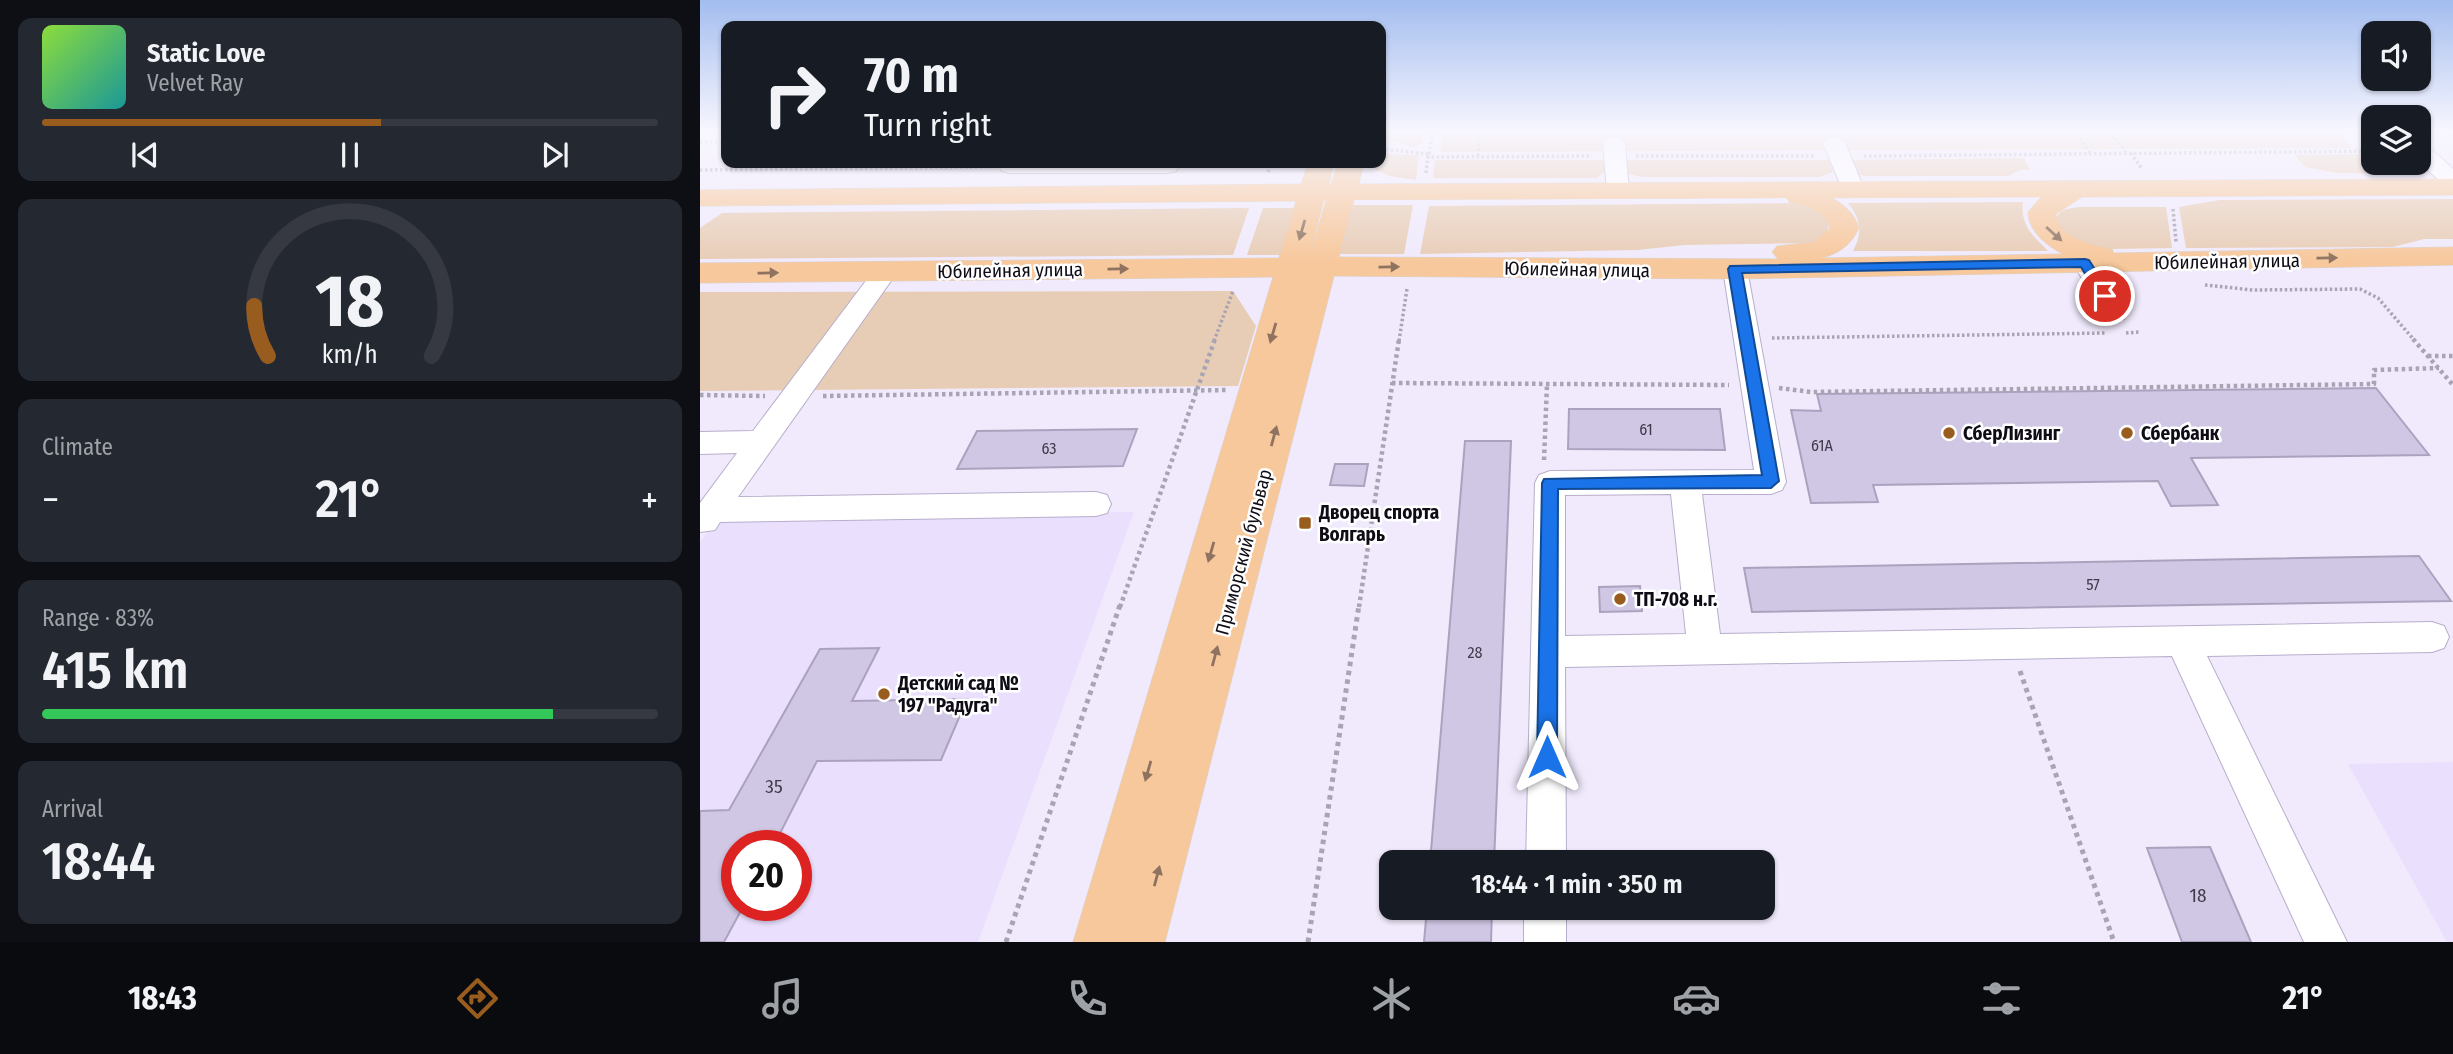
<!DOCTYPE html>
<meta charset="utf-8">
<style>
:root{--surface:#171b24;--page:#242831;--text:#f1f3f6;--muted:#9ea1a6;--line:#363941;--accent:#985d1e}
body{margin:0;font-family:"Fira Sans Condensed",sans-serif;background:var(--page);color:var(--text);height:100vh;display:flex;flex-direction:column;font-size:26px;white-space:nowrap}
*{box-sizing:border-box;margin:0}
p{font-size:23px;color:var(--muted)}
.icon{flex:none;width:38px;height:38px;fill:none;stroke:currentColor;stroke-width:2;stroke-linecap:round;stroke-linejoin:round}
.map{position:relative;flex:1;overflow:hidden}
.side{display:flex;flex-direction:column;gap:18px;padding:18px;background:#0d0f14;width:700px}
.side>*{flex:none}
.banner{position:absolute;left:21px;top:21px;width:665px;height:147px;border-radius:14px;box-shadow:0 2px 5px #0004;background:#171b24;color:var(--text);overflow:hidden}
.buttons{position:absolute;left:1661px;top:21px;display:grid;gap:14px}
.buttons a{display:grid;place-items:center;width:70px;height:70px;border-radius:14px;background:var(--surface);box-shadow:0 2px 5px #0004;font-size:35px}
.speed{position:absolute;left:21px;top:830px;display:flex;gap:14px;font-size:35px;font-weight:700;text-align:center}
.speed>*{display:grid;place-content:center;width:91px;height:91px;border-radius:50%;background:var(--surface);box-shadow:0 2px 5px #0004;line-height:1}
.speed .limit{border:10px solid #d22;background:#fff;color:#111}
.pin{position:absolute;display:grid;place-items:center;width:60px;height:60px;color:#fff;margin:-30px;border:4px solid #fff;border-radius:50%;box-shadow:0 2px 7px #0007}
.me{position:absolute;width:77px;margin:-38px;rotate:0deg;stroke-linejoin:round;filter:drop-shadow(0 0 5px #0008)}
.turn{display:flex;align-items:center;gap:24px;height:147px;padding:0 28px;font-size:32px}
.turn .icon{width:91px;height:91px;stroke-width:2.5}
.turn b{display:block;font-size:49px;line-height:60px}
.big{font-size:52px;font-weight:600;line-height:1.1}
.side .tile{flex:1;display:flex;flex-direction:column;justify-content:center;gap:10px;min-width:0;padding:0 24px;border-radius:14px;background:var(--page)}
.side .dial{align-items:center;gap:0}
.dial svg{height:182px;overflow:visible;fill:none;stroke:var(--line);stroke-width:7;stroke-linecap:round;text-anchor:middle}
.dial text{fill:var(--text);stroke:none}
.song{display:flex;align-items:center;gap:21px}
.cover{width:84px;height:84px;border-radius:10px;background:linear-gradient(135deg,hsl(90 70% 55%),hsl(180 70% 35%))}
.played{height:7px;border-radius:4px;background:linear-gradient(90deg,var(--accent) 55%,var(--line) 55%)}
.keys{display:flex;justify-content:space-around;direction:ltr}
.heat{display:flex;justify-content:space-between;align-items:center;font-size:38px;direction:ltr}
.charge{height:10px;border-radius:5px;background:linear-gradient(90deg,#34c759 83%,var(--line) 0)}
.trip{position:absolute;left:679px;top:850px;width:396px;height:70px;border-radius:14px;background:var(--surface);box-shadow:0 2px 5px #0004;font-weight:600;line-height:70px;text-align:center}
.dock{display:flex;height:112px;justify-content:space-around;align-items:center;background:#090b0e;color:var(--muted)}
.dock .icon{width:49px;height:49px}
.dock .selected{color:var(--accent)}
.dock b{font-size:32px;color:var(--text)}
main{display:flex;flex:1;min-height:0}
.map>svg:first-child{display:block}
.built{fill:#eae0fe;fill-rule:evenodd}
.green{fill:#e8cdb6}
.building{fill:#d0c7e4;stroke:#aca2be;stroke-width:2}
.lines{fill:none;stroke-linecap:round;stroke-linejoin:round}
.minor-casing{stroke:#b8aecb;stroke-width:2}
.major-casing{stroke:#d4d3d5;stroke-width:1}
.path-far2{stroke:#a9a4b3;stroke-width:3.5;stroke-dasharray:2.5 2.5;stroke-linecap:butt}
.path-far1{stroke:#a9a4b3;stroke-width:4.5;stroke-dasharray:3.5 3.5;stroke-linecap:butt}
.path{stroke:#a9a4b3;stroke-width:5;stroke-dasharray:4.5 4.5;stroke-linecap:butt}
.minor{fill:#fff;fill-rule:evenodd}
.major{fill:#f7c89c;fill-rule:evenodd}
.oneway{fill:#8f7360}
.route{fill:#1a73e8;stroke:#114b97;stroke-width:2}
.poi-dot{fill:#985d1e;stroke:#fff;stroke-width:2.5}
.labels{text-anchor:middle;stroke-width:5;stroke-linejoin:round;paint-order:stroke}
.number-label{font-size:16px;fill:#3f3b4a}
.street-label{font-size:19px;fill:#0f0c16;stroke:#fff}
.poi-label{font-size:19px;font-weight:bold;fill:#0f0c16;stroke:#fff;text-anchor:start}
.near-number-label{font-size:19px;fill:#3f3b4a}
</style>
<main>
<section class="side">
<div class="tile">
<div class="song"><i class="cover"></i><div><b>Static Love</b><p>Velvet Ray</p></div></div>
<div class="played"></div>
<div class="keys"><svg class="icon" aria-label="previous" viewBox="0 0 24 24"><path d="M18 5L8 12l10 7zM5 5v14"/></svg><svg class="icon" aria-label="pause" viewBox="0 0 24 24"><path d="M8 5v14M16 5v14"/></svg><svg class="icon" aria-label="next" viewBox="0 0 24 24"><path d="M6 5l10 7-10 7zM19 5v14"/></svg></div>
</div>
<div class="tile dial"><svg viewBox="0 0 100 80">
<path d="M14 69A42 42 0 1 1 86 69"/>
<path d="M14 69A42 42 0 0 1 8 47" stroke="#985d1e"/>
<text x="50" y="56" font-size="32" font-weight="700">18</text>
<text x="50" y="72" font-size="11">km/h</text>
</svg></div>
<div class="tile"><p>Climate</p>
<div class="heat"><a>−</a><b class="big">21°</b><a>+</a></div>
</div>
<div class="tile"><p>Range · 83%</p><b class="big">415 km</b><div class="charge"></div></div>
<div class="tile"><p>Arrival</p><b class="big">18:44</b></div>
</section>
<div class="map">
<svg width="1753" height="942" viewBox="0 0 1753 942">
<rect width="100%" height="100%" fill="#f0eafc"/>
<g class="built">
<path d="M434,512L278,942H0V542L19,515ZM37,845H96V905H37Z"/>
<path d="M1753,762V942H1747L1648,764Z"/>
</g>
<g class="green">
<path d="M681,130H724L722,144L712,147L681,138Z"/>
<path d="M744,130H1635L1653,148L740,152Z"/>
<path d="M681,154L719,155L716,180L690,176L676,170L673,163H681Z"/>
<path d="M1673,154V163L1719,161L1726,170L1717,174L1637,173L1605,167L1595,155Z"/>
<path d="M1324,158L1330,170H1320L1308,176H1165L1157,174L1150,160Z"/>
<path d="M735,160H905L906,171L896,178H733Z"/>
<path d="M924,160H1129L1133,172L1119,177H942L925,173Z"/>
<path d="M1753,199V239H1724L1693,247L1486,248L1479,207L1520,200Z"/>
<path d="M1323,202C1320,225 1333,236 1348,251H1153C1163,233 1161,219 1148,203Z"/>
<path d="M1098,203C1105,205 1114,207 1120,211C1138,223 1125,238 1110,243L984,245L938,250L720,254L729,206Z"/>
<path d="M644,205H713L704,254H631Z"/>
<path d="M1378,207H1466L1472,248L1410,249L1364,236L1356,219C1359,209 1368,209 1378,207Z"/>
<path d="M549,208L533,255L0,259V228L22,213Z"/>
<path d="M563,208H598L585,255H547Z"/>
<path d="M533,291L556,326L538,386L0,391V292Z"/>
</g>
<g class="building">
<path d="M1676,388L1729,455L1491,458L1518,505L1471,506L1458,481L1173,485L1178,502L1111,503L1091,410L1121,411L1117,394Z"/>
<path d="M869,409H1020L1025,450L868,449Z"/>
<path d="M437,429L423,466L257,469L277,431Z"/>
<path d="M765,441H811L794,863H730Z"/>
<path d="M635,464H668L664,486L630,485Z"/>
<path d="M1719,556L1751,601L1052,612L1044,568Z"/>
<path d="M940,586L942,611L900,612L899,587Z"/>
<path d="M179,648L152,701L267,699L241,760L117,761L74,845H37V905H44L24,942H0V811L29,810L120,649Z"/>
<path d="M1510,847L1551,942H1482L1447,848Z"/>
<path d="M727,908H792L791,942H724Z"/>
</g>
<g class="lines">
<defs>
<g id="minor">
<path d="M914,137L921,139L925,143L929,191L926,196H910L907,191L903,143L907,139Z"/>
<path d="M1134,137L1141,139L1145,143L1165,191L1162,196H1146L1143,191L1123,143L1127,139Z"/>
<path d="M1718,143L1726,144L1753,169V188L1745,186L1718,161Z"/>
<path d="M301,163H481L476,171L468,173H310L302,171L299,166Z"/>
<path d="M1385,255L1394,258L1397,263L1428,313L1424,319L1415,321L1406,319L1402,313L1373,263L1376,258Z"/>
<path d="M1035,261L1044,264L1047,269L1086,482L1082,490L1071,494H1002L1020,634L1732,622L1744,626L1749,637L1744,648L1732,652L1507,656L1647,942H1604L1472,656L865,667L866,863H826L835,483L839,475L850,471L1054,470L1023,269L1026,264ZM971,494L986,634L865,636V495Z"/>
<path d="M186,263L195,266L198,271L38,497L396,492L407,495L411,504L407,513L396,516L20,522L15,530L0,532V503L37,453L0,454V432L53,431L177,266Z"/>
<rect x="824" y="908" width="42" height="34"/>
</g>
<path id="major" d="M608,163H634L629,184H631L638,163H664L659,184L1753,179V195L1382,197L1356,214C1357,237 1394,245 1412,249L1414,253L1753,247V265L1035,279L634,276L465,942H373L573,277L0,283V263L579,258L596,201L0,206V190L601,184ZM1341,197L1328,212C1328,231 1347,246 1363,254L1122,258C1140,253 1151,245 1159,228C1155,214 1145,205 1132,198ZM1087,198L1089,202C1104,206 1127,211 1130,228L1113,242L1077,246L1072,252L1078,259L639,257L654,200ZM624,200H626L609,258Z"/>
</defs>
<use href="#minor" class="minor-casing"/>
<use href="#major" class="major-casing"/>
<g class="path-far2">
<path d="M1375,130L1391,155"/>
<path d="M1410,130L1427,154"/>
<path d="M0,142H26"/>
<path d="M681,149L729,154L728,157L892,156"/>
<path d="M1431,153L1442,169"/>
<path d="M729,154L733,130"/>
<path d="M778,156L780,130"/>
<path d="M936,156H1116"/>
<path d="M1164,156L1673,151"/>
<path d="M492,166L572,165"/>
<path d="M0,170L291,167"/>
<path d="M568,172L573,163"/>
<path d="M726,173L728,157"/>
<path d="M1473,209L1476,242"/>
<path d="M1505,285L1553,290L1660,289L1678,298L1715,341"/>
<path d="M1426,333L1440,332"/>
<path d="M1072,338L1407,333"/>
<path d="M514,341L533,291"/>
<path d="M699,341L707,289"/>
</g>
<g class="path-far1">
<path d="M1713,339L1753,385"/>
<path d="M1728,356H1753"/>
<path d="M692,383L1029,385"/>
<path d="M1079,388L1111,392L1674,384V370L1739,368"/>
<path d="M0,395L65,396"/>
<path d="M123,396L527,390"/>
<path d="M844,460L847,384"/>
<path d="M420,607L515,339"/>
<path d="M659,607L699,339"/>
</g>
<g class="path">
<path d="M1320,671L1414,942"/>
<path d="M306,942L420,605"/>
<path d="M608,942L659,605"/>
</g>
<use href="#minor" class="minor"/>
<use href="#major" class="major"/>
</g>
<defs><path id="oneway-solid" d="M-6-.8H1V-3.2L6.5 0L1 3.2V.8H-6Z" transform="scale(1.75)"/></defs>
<g class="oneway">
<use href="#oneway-solid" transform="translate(602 230) rotate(106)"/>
<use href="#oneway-solid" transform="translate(1354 234) rotate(42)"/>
<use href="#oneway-solid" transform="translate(1627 258) rotate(-1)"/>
<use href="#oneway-solid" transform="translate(689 267) rotate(-1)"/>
<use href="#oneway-solid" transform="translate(418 269) rotate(-1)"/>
<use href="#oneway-solid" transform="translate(68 273) rotate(-1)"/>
<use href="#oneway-solid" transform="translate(573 333) rotate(106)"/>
<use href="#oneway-solid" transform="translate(574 436) rotate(-75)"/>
<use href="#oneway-solid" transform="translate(511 552) rotate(106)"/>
<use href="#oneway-solid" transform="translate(515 656) rotate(-75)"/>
<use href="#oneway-solid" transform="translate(448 771) rotate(106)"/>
<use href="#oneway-solid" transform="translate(457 876) rotate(-75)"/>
</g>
<linearGradient id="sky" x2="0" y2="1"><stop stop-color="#a3bdef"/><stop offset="0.5" stop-color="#f8f6fe"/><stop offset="1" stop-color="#f8f6fe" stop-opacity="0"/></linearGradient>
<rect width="1753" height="262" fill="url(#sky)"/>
<path class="route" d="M1385,259L1389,260L1412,296L1410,299H1400L1381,267L1042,273L1079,481L1071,488L858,489L857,757L854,764L847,767L840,764L837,757L842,483L844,479L1062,475L1028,269L1030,266Z"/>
<g class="poi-dot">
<circle cx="1249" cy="433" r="7"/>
<circle cx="1427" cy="433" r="7"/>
<rect x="598" y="516" width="14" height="14" rx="3.5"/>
<circle cx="920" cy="599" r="7"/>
<circle cx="184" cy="694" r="7"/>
</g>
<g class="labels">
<g class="number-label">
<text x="946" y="435">61</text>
<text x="1122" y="451">61А</text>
<text x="349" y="454">63</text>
<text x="1393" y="590">57</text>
<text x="775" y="658">28</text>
</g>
<g class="street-label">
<text transform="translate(1527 261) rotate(-1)" y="7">Юбилейная улица</text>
<text transform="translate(877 269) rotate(1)" y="7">Юбилейная улица</text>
<text transform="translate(310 270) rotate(-1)" y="7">Юбилейная улица</text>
<text transform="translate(543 552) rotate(-75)" y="7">Приморский бульвар</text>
</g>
<g class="poi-label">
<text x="1263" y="440">СберЛизинг</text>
<text x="1441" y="440">Сбербанк</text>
<text x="619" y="519">Дворец спорта<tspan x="619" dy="22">Волгарь</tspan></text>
<text x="934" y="606">ТП-708 н.г.</text>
<text x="198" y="690">Детский сад №<tspan x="198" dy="22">197 "Радуга"</tspan></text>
</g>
<g class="near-number-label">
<text x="74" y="793">35</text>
<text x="1498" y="902">18</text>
</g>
</g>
</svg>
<div class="buttons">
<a><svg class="icon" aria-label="sound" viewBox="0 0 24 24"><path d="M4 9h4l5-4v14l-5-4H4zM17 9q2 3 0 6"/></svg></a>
<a><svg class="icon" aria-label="layers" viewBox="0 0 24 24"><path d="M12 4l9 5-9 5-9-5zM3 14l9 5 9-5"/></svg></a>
</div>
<div class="speed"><div class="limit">20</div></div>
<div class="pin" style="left:1405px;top:296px;background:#d93025"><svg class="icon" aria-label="arrive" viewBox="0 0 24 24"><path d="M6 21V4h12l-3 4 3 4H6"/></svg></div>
<svg class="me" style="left:847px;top:757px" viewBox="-20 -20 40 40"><path d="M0-17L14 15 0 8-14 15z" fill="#1a73e8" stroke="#fff" stroke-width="4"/></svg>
<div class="trip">18:44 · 1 min · 350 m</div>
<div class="banner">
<div class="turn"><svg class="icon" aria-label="right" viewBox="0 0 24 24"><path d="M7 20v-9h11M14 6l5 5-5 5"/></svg><div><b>70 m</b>Turn right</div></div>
</div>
</div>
</main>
<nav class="dock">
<b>18:43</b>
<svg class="icon selected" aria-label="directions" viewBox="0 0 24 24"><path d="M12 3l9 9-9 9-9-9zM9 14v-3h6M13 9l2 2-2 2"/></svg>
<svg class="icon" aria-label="music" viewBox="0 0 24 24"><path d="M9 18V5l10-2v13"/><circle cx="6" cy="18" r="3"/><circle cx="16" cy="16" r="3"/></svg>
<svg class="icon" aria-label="phone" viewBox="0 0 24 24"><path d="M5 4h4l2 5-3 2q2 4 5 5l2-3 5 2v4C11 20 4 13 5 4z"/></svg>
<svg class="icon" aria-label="climate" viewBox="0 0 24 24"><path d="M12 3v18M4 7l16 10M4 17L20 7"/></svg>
<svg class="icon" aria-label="car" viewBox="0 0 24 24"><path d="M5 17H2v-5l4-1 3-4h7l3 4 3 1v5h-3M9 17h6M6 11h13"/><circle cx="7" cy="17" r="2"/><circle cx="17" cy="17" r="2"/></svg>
<svg class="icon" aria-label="filters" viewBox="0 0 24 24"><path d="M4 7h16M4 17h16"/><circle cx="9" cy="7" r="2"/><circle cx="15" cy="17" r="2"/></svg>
<b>21°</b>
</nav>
